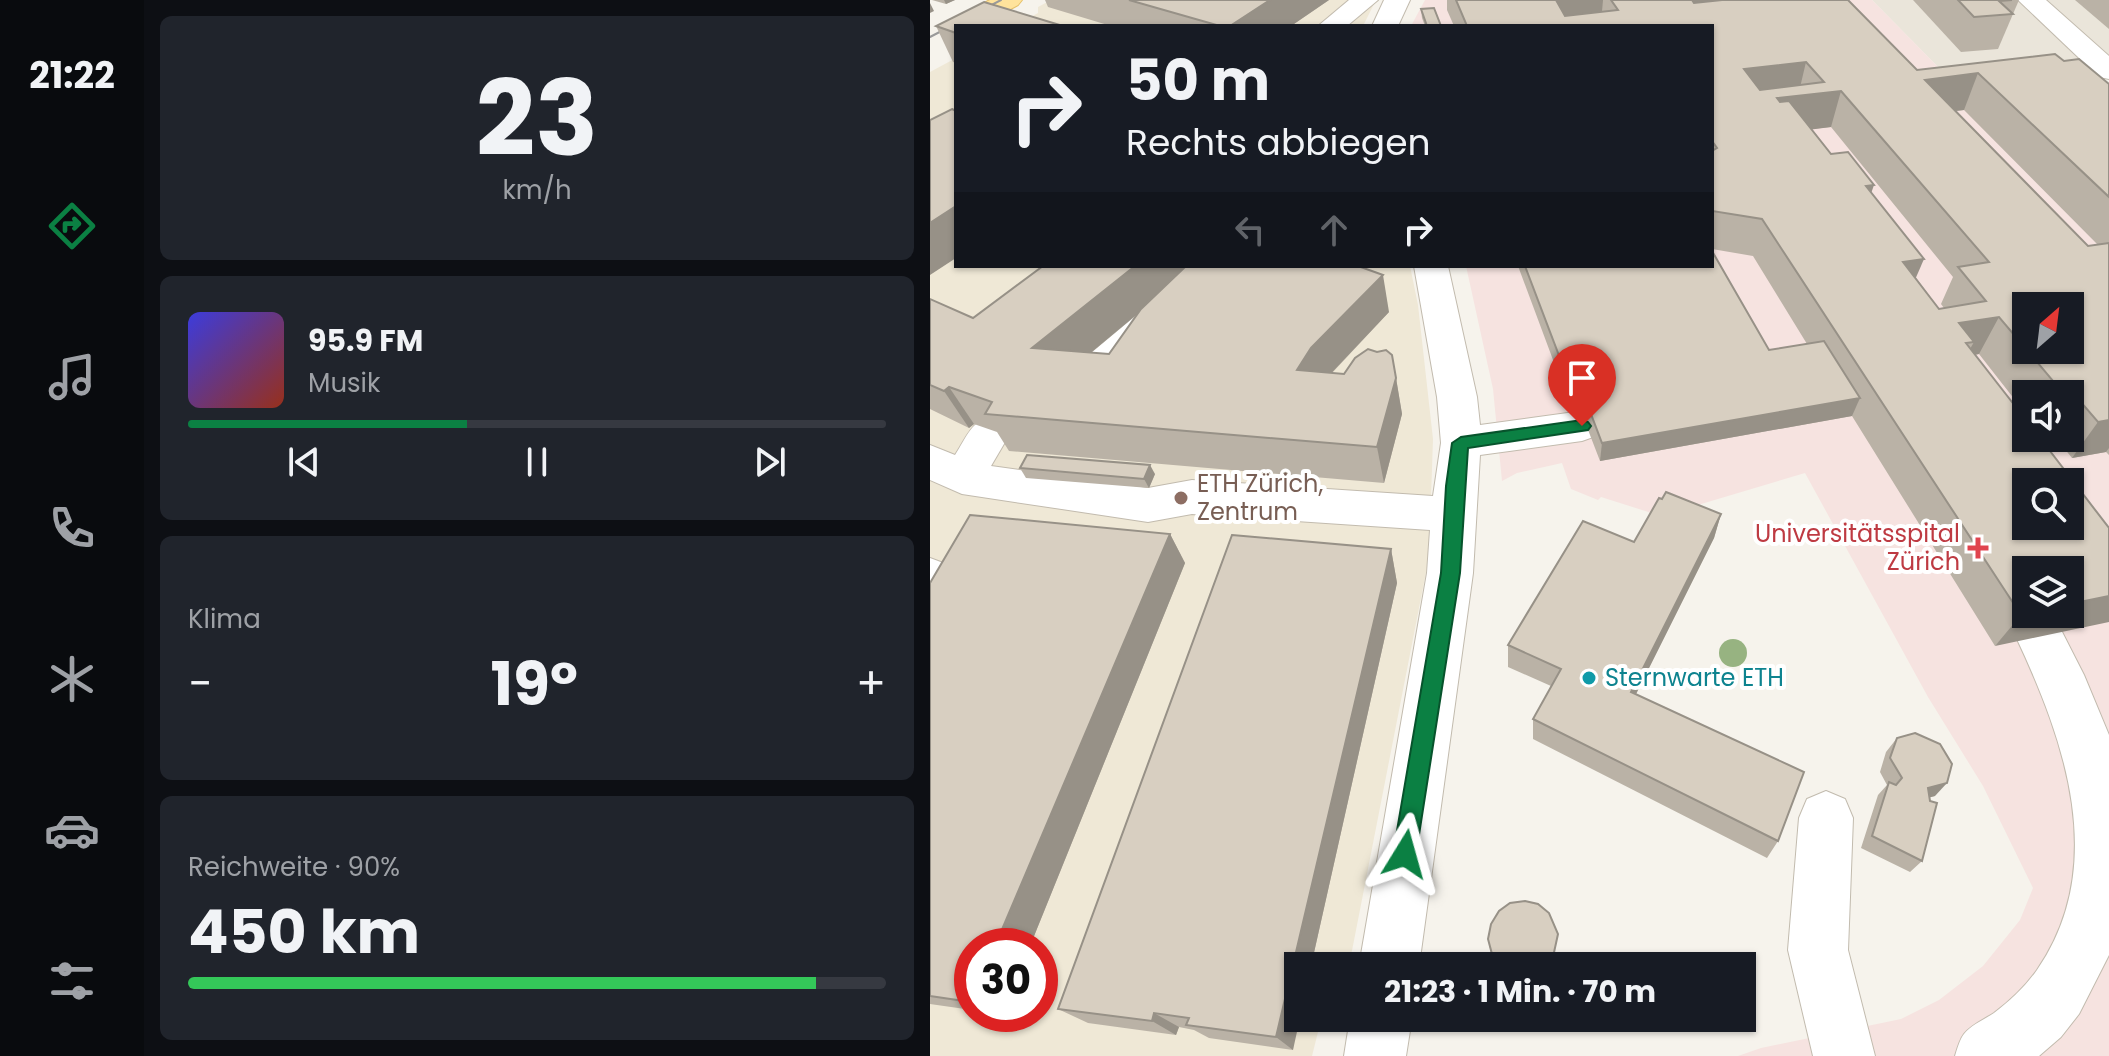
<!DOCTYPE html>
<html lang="de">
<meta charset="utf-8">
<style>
:root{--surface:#171b24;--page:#20242c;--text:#f1f3f6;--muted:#9ea1a6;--line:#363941;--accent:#0b8043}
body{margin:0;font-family:Poppins,sans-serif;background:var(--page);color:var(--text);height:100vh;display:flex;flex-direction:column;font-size:30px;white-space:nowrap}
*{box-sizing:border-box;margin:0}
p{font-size:26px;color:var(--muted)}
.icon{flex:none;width:44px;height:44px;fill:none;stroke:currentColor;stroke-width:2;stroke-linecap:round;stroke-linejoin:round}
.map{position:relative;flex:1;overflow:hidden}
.sheet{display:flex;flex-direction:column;gap:16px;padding:16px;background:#0d0f14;width:786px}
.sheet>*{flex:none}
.guide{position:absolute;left:24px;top:24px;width:760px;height:244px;border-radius:0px;box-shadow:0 2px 6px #0004;background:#171b24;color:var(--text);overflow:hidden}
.needle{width:52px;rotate:28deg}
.controls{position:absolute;left:1082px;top:292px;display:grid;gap:16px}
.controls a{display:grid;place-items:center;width:72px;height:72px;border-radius:0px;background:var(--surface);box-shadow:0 2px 6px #0004;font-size:40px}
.speed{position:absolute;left:24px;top:928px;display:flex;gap:16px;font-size:40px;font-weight:700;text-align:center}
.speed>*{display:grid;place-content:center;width:104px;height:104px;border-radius:50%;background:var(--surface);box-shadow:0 2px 6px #0004;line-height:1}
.speed .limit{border:12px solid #d22;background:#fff;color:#111}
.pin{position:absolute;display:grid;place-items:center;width:68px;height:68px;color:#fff;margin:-82px -34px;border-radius:50% 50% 50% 0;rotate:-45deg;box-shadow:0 0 8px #0007}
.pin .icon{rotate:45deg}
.me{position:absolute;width:88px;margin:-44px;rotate:8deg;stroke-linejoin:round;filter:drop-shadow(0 0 6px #0008)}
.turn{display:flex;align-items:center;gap:28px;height:168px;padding:0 40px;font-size:36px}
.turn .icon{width:104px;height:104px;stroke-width:2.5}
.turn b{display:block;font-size:56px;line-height:68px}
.lanes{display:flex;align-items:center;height:76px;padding:0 40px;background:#0003;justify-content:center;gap:40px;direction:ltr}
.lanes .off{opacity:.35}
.big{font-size:60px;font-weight:700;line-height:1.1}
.sheet .card{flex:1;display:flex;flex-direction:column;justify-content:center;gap:12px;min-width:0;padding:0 28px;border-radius:12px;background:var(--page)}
.sheet .dial{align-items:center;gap:0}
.dial b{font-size:104px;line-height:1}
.song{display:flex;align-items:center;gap:24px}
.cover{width:96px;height:96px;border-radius:12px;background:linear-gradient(135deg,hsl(240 70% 55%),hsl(10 70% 35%))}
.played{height:8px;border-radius:4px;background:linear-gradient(90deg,var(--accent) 40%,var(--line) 40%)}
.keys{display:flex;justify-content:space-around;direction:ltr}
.heat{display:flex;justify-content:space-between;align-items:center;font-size:44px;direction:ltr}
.charge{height:12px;border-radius:6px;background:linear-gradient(90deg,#34c759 90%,var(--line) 0)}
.trip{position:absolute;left:354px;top:952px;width:472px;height:80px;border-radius:0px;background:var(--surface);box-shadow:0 2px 6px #0004;font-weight:700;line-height:80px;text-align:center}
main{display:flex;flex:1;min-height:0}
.dock{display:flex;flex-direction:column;width:144px;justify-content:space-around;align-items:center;background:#090b0e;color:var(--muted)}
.dock .icon{width:56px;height:56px}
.dock .current{color:var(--accent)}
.dock b{font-size:36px;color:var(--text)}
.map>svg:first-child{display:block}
.residential{fill:#eae5da}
.education{fill:#efe8d6;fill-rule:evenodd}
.medical{fill:#f6e3e0;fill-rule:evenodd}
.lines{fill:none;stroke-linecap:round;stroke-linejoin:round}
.minor-casing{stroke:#c2bbae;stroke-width:2}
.major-casing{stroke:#e6c16a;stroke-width:2}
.minor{fill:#fff;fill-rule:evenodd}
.major{fill:#ffe39c;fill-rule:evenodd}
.tram{stroke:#9a9a9a;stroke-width:2}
.tree{fill:#97b381}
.wall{fill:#bab2a6;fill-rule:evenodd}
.shaded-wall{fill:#979187}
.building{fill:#d8cfc1;stroke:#979187;stroke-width:2;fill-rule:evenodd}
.route{fill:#0b8043;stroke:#07532c;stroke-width:2}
.education-dot{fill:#8d6e63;stroke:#fff;stroke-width:3}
.health-dot{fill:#e0444e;stroke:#fff;stroke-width:3}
.culture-dot{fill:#0f9aa8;stroke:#fff;stroke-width:3}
.labels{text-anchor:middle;stroke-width:8;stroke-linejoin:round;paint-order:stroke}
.education-label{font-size:24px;fill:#785e54;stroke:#fff;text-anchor:start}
.health-label{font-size:24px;fill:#be3a42;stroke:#fff;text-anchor:end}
.culture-label{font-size:24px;fill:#0d838f;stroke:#fff;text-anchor:start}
</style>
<main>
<nav class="dock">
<b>21:22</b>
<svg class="icon current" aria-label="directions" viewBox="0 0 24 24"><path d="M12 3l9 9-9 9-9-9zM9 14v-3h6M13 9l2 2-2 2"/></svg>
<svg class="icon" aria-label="music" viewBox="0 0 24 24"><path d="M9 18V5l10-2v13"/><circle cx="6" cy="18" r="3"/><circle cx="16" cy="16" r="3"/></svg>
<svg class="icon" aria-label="phone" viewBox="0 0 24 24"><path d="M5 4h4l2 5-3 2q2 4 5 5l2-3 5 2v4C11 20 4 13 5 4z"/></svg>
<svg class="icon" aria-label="climate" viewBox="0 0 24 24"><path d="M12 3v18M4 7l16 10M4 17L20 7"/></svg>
<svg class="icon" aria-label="car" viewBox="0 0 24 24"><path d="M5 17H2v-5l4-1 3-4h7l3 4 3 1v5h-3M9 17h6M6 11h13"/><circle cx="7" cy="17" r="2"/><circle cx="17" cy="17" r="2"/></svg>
<svg class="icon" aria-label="filters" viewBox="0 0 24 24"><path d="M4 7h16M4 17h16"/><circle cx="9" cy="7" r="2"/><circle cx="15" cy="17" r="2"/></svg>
</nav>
<section class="sheet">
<div class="card dial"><b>23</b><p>km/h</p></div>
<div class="card">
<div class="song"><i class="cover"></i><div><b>95.9 FM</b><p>Musik</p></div></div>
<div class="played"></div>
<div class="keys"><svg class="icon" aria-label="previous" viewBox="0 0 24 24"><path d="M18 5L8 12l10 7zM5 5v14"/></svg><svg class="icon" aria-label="pause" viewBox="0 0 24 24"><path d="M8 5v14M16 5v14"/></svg><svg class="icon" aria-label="next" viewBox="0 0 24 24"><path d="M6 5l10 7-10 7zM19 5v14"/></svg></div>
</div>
<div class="card"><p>Klima</p>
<div class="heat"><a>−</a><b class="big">19°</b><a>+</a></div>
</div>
<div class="card"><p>Reichweite · 90%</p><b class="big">450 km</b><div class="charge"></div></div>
</section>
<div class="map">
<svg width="1179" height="1056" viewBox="0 0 1179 1056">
<rect width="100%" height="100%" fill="#f6f3ec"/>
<path class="residential" d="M942,0H1179V57L1012,71Z"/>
<g class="education">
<path d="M121,0H446L433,26H84L108,13V7Z"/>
<path d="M26,58V266H480L488,305L503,439L499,557L419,966H368V1018H396L389,1028L382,1056H0V72ZM42,946H110V1014H42Z"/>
</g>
<path class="medical" d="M495,0H942L1012,71L1134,60L1179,104V1056H808L831,1048L971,1019L1009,1000L1053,966L1090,920L1103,888L1053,786L998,697L875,473L731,516L671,497L668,500L641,489L632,463L587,473L572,481L563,389L536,266H782V26H481ZM1096,306H1140V350H1096ZM1096,394H1140V438H1096ZM1096,482H1140V526H1096ZM1096,570H1140V614H1096Z"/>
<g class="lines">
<defs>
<g id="minor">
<path d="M419,0H448L417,26H388Z"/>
<path d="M454,0H480L468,26H442Z"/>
<path d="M1088,0H1116L1179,56V79L1169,77Z"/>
<path d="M258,266H297L292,274L149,396L135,400L121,396L116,386L121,376Z"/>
<path d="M484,266H518L547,397L550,425L652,411L666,416L672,426L666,436L652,441L550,455L543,573L489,966H429L497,573L500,530L262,514L218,522L32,494L0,480V445L25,455C40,432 44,412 75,421L81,432L61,466L218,488L262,480L503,496L511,443L507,397Z"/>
<path d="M0,558L16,564L23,581L16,595L0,600Z"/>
<path d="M1110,616L1127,622L1154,675L1179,735V955L1149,1014L1131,1037L1109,1056H1025C1027,1049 1030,1039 1034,1034C1041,1025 1055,1019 1064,1013C1080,1001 1095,987 1107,970C1179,866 1135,741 1086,637L1093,622Z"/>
<path d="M896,791L915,799L923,818L918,950L945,1056H883L858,950L869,818L877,799Z"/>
<path d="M420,1018H482L476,1056H414Z"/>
</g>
<path id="major" d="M60,0H92L88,5L49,26H26V33L16,26L20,20Z"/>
</defs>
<use href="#minor" class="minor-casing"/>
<use href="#major" class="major-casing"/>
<use href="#minor" class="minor"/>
<use href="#major" class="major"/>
<path class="tram" d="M0,37L71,0"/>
</g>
<circle class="tree" cx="803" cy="653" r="14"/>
<g class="wall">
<path d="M2,0H25L16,4Z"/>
<path d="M115,0H399L361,26H181L118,7Z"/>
<path d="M517,0H918L987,70L1134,61L1179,84V455L1176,452L1142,458L1126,438H1140V394H1096V414L1049,354L1045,355L1179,528L1065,646L922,416L670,461L640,383L632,384L588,266H782L839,350L877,344L823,256L782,249V26H524L517,10ZM1034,110L1168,245L1158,246L1025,111ZM901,127L1023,277L1011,304L1014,308L1009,309L986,278L941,193L901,154L882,129Z"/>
<path d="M983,0H1089L1068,49L1031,52Z"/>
<path d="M1145,0H1179V29Z"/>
<path d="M491,9L511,26H495L492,18Z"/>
<path d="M6,26H26V63L23,62Z"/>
<path d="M113,266L459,312L402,373L466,378L472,414L454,483L79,451L67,432L44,424L39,428L0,409V299L43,318ZM209,313L179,354L161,353Z"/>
<path d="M90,468L225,474L219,488L96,478Z"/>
<path d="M791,514L784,538L706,694L848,841L837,858L603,739V719L621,686L578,667V645L704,542Z"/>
<path d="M240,534L255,563L100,946H42V1010L0,1004V583Z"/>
<path d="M461,549L467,583L381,966H368L363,1050L279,1038L264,1030L249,1027L246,1035L158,1023L128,1009Z"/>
<path d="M967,738L1005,796L1000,797L992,861L980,872L931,848L948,795L957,785L950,772L956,752Z"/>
<path d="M558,939L623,961L619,966H568L562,958Z"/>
</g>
<g class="shaded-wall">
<path d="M14,0H25L16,4Z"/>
<path d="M340,0H399L361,26H300Z"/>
<path d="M622,0H673L671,23L643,26Z"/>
<path d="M743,0H792L742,14Z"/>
<path d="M0,3L4,11L0,13Z"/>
<path d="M876,62L868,96L911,91L901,127L839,135L807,105L814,69Z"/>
<path d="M1048,73L1034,110L982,116L995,80Z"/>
<path d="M944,185L931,222L936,186Z"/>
<path d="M26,206V258L0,275V223Z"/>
<path d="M994,259L978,296L973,262Z"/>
<path d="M205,266H265L122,385L102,348Z"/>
<path d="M453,275L459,312L390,385L367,370L381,348Z"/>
<path d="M1069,317L1049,354L1036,356L1044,342L1029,323Z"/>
<path d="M642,364L640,383L632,384L633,366Z"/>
<path d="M466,378L472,414L454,483L447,447Z"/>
<path d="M1137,386L1132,394H1123L1128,387Z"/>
<path d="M19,387L44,424L39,428L14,391Z"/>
<path d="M930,398L922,416L670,461L672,443Z"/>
<path d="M1179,420V448L1176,452L1142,458L1168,422Z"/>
<path d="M220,465L225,474L219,488L214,479Z"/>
<path d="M791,514L784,538L697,712L701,692Z"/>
<path d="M240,534L255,563L100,946H65Z"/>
<path d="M461,549L467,583L381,966H368V1018H370L363,1050L346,1037Z"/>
<path d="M1179,596V622L1065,646L1091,615L1140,614V604Z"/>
<path d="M1017,783L1005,796L986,801L998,788Z"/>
<path d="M224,1013L249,1027L246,1035L222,1021Z"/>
</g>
<g class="building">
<path d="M199,0H340L300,26H290Z"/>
<path d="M526,0H626L635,16L688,10L681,0H762L764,3L792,0H918L987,70L1125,54L1134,61L1149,59L1179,84V197L1048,73L995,80L1158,246L1179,243V420L1168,422L1137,386L1128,387L1097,350H1140V306H1096V349L1069,317L1029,323L1044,342L1036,343L1096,420V438H1110L1179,528V596L1140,604V570H1096V614L1091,615L832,219L782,211V151L787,148L782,141V26H537ZM876,62L894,82L830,90L814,69ZM911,91L1059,262L1028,267L1056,301L1009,309L973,262L994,259L936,186L944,185L918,152L901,154L859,101L850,102L847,98ZM1096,482H1140V526H1096Z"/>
<path d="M1028,0H1082L1069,1L1083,14L1044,17Z"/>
<path d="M54,2L133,26H26V33L6,26Z"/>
<path d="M504,8L511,26H497L491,9Z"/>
<path d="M22,109L26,111V206L0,223V120Z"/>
<path d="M782,251L839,350L894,341L930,398L672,443L642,364L633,366L595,266H782Z"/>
<path d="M113,266H205L102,348L179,354L211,309L256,266H428L453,275L381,348L367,370L414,374L425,358L438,349L447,352L456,350L462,355L466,378L447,447L55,414L62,402L19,387L14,391L0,385V299L43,318Z"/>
<path d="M97,455L220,465L214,479L90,468Z"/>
<path d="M736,492L791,514L701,692L874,772L848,841L603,719L631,669L578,645L653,521L704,542L729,498L732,499Z"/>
<path d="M40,515L240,534L65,946H42L41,1002L0,996V583Z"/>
<path d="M302,535L461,549L346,1037L256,1025L259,1018L224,1013L222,1021L128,1009Z"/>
<path d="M985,733L1010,744L1022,764L1017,783L998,788L1000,801L1007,803L992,861L942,836L959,782L966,785L972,778L960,758L967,738Z"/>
<path d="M595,901L608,904L619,913L628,934L623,957L614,966H570L562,954L558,939L561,924L569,911L580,903Z"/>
</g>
<path class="route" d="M652,420L658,422L661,426L658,430L538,448L530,573L486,854L483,862L475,866L467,862L463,854L511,573L516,486L522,443L531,437Z"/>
<circle class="education-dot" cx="251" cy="498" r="8"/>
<path class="health-dot" d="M1044 536h8v8h8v8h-8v8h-8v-8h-8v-8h8z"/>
<circle class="culture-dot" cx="659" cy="678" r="8"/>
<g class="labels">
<g class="education-label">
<text x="267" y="492">ETH Zürich,<tspan x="267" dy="28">Zentrum</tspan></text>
</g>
<g class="health-label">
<text x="1030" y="542">Universitätsspital<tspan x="1030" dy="28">Zürich</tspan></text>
</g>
<g class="culture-label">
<text x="675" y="686">Sternwarte ETH</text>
</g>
</g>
</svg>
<div class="controls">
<a><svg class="needle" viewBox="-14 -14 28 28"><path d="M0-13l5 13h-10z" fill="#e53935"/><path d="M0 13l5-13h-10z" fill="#9ea1a6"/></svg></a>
<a><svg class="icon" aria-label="sound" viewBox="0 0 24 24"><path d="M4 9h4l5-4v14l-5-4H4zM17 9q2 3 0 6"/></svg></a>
<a><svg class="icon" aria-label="search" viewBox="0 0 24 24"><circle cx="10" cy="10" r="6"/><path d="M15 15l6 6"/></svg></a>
<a><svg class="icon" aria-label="layers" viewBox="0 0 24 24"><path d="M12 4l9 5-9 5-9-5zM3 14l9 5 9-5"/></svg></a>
</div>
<div class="speed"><div class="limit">30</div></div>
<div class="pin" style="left:652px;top:426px;background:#d93025"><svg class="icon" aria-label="arrive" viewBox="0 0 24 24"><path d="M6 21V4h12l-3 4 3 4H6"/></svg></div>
<svg class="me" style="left:475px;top:854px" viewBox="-20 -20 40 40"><path d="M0-17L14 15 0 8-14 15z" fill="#0b8043" stroke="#fff" stroke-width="4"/></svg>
<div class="trip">21:23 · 1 Min. · 70 m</div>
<div class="guide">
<div class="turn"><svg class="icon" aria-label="right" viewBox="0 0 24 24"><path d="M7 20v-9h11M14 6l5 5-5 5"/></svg><div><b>50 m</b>Rechts abbiegen</div></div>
<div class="lanes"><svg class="icon off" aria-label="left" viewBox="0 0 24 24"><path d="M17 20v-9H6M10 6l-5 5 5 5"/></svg><svg class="icon off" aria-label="ahead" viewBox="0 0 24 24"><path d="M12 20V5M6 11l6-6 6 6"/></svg><svg class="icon" aria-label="right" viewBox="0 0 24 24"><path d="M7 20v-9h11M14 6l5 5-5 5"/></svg></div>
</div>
</div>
</main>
